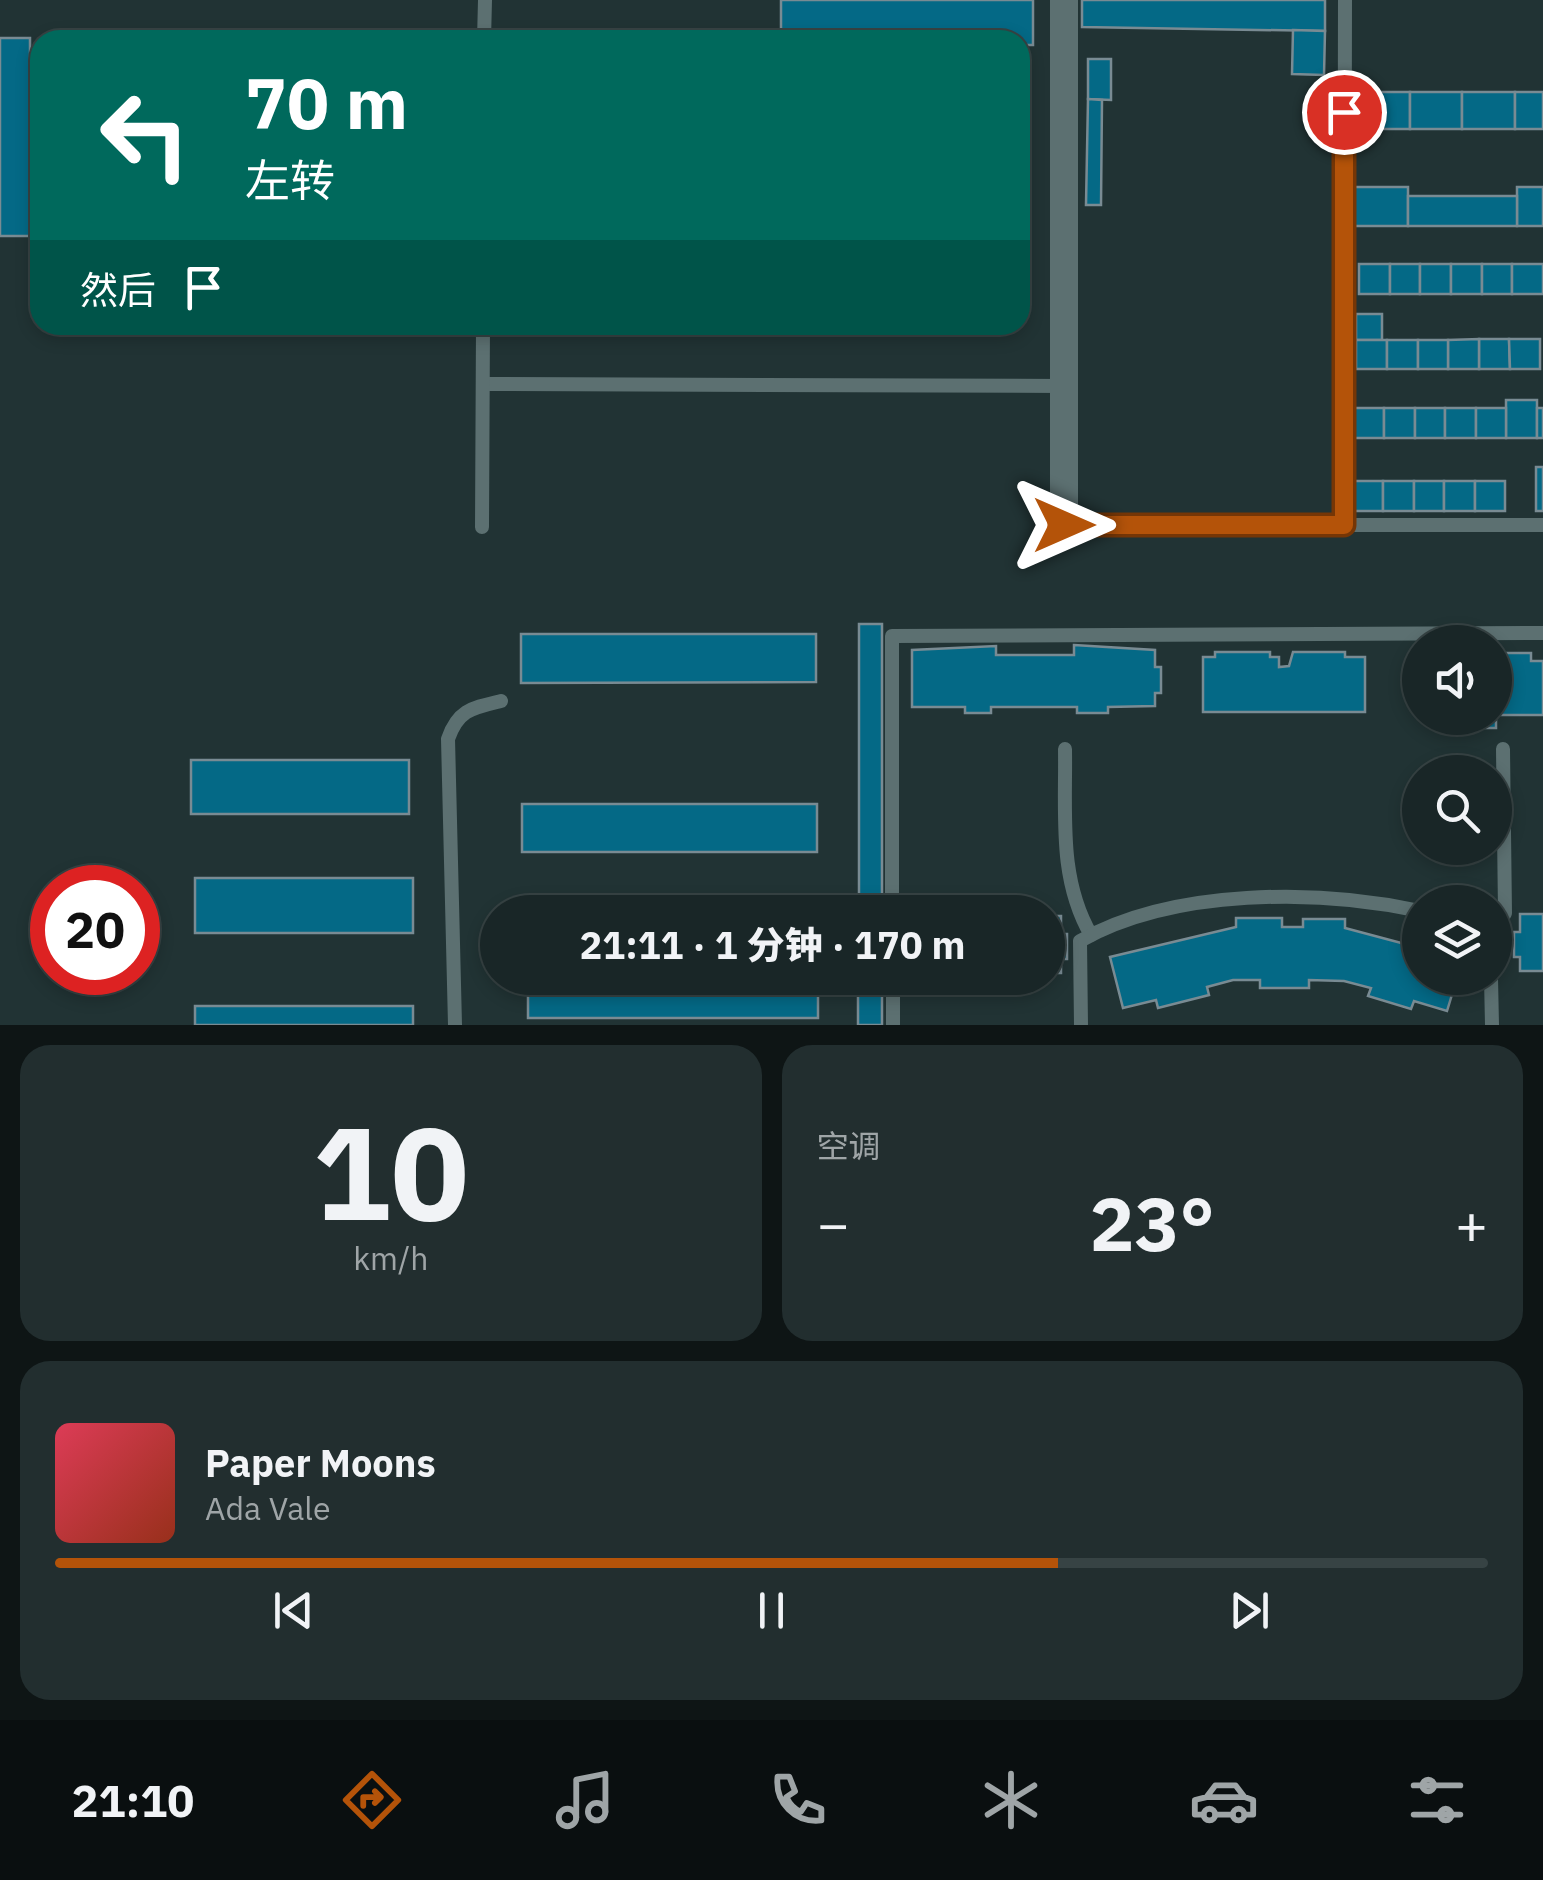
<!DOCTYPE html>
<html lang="zh">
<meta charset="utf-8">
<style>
:root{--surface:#192627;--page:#222e2f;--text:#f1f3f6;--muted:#9fa5a7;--line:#374344;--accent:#b45309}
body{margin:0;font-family:"IBM Plex Sans","Noto Sans SC",sans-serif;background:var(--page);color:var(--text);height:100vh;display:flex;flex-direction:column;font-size:38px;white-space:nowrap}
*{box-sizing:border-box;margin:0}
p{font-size:32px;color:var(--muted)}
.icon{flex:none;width:55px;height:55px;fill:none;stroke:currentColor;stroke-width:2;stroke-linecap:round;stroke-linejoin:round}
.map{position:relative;height:1025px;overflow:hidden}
.side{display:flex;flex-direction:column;gap:20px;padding:20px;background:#0e1515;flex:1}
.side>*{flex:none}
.banner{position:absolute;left:30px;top:30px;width:1000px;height:305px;border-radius:30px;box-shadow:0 5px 15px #0003,0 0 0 2px var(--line);background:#00695c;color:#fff;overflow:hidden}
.tools{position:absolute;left:1402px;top:625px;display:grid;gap:20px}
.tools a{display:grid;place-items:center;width:110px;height:110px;border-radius:50%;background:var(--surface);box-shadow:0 5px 15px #0003,0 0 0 2px var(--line);font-size:50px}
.speed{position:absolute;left:30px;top:865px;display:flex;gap:20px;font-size:50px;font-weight:700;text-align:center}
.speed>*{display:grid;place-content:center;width:130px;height:130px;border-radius:50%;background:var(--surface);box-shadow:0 5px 15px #0003,0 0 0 2px var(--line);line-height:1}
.speed .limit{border:15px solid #d22;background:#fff;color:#111}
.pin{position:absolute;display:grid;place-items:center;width:85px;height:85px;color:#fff;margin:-42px;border:5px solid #fff;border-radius:50%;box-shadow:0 2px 10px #0007}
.me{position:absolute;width:110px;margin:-55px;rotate:90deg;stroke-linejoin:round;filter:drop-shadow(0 0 8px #0008)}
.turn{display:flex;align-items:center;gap:35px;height:210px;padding:0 50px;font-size:45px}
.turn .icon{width:130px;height:130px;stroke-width:2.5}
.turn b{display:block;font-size:70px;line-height:85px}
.then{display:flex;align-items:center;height:95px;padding:0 50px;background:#0003;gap:20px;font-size:38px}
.big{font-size:75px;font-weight:800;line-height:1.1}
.side .tile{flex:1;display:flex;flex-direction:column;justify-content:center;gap:15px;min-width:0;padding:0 35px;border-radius:30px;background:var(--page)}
.side .dial{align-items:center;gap:0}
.dial b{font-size:130px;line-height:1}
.song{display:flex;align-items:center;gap:30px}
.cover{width:120px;height:120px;border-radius:15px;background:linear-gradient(135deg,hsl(350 70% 55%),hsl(10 70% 35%))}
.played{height:10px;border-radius:5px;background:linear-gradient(90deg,var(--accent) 70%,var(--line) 70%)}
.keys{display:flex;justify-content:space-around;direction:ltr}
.heat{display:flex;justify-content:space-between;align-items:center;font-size:55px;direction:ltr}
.side .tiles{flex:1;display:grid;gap:20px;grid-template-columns:1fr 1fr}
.tile:last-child{grid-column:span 2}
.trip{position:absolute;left:480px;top:895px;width:585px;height:100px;border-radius:50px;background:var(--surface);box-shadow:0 5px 15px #0003,0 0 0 2px var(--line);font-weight:800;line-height:100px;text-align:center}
.menu{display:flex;height:160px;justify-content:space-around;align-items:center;background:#0a0f10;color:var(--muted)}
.menu .icon{width:70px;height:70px}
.menu .on{color:var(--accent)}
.menu b{font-size:45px;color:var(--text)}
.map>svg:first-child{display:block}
.building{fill:#046986;stroke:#798b93;stroke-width:2.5}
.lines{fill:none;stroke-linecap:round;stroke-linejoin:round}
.service{stroke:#5c7071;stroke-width:14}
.minor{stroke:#5c7071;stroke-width:28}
.route-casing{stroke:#753606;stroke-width:25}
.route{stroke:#b45309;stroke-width:18}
</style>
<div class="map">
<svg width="1543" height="1025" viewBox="0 0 1543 1025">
<rect width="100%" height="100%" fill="#213334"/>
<g class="building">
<path d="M781,0H1033V45H1020V40H781Z"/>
<path d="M1082,0H1325V31L1082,27Z"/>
<path d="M1293,30L1325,31L1324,75L1292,74Z"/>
<path d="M0,38H30V92L40,93V236H0Z"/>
<path d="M1088,59H1111V100L1088,99Z"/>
<rect x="1357" y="92" width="53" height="37"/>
<rect x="1410" y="92" width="52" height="37"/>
<rect x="1462" y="92" width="53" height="37"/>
<rect x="1515" y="92" width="28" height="37"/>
<path d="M1088,99L1102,100L1101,205H1086Z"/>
<rect x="1354" y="187" width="54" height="39"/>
<rect x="1517" y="187" width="26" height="39"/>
<rect x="1408" y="196" width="109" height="30"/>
<rect x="1359" y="264" width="31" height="30"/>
<rect x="1390" y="264" width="30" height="30"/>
<rect x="1420" y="264" width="31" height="30"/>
<rect x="1451" y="264" width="31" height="30"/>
<rect x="1482" y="264" width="30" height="30"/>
<rect x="1512" y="264" width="31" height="30"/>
<rect x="1356" y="314" width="26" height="26"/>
<path d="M1479,339H1509L1510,369H1479Z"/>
<path d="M1479,339V369H1448V340Z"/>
<path d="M1509,339H1540V369H1510Z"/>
<rect x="1356" y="340" width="31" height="29"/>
<rect x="1387" y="340" width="31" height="29"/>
<rect x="1418" y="340" width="30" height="29"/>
<rect x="1506" y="400" width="31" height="38"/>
<rect x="1353" y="408" width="31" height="30"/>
<rect x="1384" y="408" width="31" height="30"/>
<rect x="1415" y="408" width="30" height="30"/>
<rect x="1445" y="408" width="31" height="30"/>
<rect x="1476" y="408" width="30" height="30"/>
<rect x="1537" y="408" width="6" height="30"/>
<rect x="1536" y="467" width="7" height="44"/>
<rect x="1353" y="481" width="30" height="30"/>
<rect x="1383" y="481" width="31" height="30"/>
<rect x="1414" y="481" width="30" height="30"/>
<rect x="1444" y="481" width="31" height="30"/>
<rect x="1475" y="481" width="30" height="30"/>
<rect x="859" y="624" width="23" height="288"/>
<path d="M521,634H816V682L521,683Z"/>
<path d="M1074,645L1155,650V667H1161V693H1155V706L1108,707V713H1077V707H991V713H965V707H912V650L996,646V655H1074Z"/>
<path d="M1215,652H1270V657H1279V667L1289,666L1293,652H1345V657H1365V712H1203V657H1215Z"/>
<path d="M1495,653H1531V661H1543V715H1496V728H1462V718H1495Z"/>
<rect x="191" y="760" width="218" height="54"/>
<rect x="522" y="804" width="295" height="48"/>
<rect x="195" y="878" width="218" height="55"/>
<path d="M1520,914H1543V971H1520V957H1514V932H1520Z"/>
<path d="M1048,916H1061V934H1067V959H1061V973H1048Z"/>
<path d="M1236,918H1282V927H1303V919H1345V928L1420,948V978H1457L1447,1011L1414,1001L1411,1009L1368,996L1371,988L1344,981L1309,980V988H1260V980H1233L1207,987L1209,995L1158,1008L1156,1000L1123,1008L1110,957L1236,927Z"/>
<rect x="528" y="978" width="290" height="40"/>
<rect x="858" y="978" width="24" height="47"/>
<rect x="195" y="1006" width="218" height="19"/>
</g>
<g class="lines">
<g class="service">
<path d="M484,40L485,0"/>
<path d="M483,384L1064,386"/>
<path d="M1064,525H1543"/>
<path d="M1344,525L1345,0"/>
<path d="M482,527L483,325"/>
<path d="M1065,749C1066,814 1058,878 1091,935"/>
<path d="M892,912V636L1543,633"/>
<path d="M1495,931L1505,913L1503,749"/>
<path d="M893,978V1025"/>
<path d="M1491,978L1492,1025"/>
<path d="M455,1025L448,739C458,710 472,708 501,701"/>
<path d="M1081,1025L1080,941C1173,888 1319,889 1420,911"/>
</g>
<path class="minor" d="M1064,525V0"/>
</g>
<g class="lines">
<defs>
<path id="route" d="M1064,525H1344V112"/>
</defs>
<use href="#route" class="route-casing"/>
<use href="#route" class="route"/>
</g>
</svg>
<div class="tools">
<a><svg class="icon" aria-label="sound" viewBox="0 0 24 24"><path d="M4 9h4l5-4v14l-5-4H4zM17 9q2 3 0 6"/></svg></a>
<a><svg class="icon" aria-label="search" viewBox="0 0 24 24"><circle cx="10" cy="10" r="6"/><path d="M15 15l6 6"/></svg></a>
<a><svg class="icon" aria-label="layers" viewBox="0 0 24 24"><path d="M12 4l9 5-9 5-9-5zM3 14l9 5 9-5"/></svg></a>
</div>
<div class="speed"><div class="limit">20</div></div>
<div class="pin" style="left:1344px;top:112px;background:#d93025"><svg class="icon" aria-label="arrive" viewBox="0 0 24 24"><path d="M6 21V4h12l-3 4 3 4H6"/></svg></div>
<svg class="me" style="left:1064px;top:525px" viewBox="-20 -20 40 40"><path d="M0-17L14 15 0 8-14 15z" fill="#b45309" stroke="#fff" stroke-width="4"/></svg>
<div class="trip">21:11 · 1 分钟 · 170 m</div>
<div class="banner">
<div class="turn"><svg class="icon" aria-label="left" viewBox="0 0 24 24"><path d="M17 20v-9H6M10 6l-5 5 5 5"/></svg><div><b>70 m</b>左转</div></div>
<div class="then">然后<svg class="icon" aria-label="arrive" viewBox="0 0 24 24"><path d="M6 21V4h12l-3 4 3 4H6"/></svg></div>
</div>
</div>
<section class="side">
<div class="tiles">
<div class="tile dial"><b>10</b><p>km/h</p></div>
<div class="tile"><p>空调</p>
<div class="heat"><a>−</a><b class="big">23°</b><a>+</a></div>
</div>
<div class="tile">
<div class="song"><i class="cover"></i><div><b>Paper Moons</b><p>Ada Vale</p></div></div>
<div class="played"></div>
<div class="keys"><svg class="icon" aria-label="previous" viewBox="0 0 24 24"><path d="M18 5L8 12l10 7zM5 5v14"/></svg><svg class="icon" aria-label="pause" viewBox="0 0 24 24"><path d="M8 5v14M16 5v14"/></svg><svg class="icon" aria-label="next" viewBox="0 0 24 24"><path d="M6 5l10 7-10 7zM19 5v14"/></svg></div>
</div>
</div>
</section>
<nav class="menu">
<b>21:10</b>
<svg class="icon on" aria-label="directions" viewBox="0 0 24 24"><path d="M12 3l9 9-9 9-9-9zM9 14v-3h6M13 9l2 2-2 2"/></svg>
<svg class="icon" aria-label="music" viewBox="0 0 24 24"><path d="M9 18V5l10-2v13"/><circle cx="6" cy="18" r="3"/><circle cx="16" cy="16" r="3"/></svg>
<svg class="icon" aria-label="phone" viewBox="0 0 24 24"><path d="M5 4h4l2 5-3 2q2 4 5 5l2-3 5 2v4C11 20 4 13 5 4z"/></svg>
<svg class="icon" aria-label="climate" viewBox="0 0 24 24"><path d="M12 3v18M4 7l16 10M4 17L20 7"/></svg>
<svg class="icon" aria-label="car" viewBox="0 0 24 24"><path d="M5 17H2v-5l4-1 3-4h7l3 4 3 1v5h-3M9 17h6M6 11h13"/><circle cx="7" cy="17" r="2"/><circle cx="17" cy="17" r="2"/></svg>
<svg class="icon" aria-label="filters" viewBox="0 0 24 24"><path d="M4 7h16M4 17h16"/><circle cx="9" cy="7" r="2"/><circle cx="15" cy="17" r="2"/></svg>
</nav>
